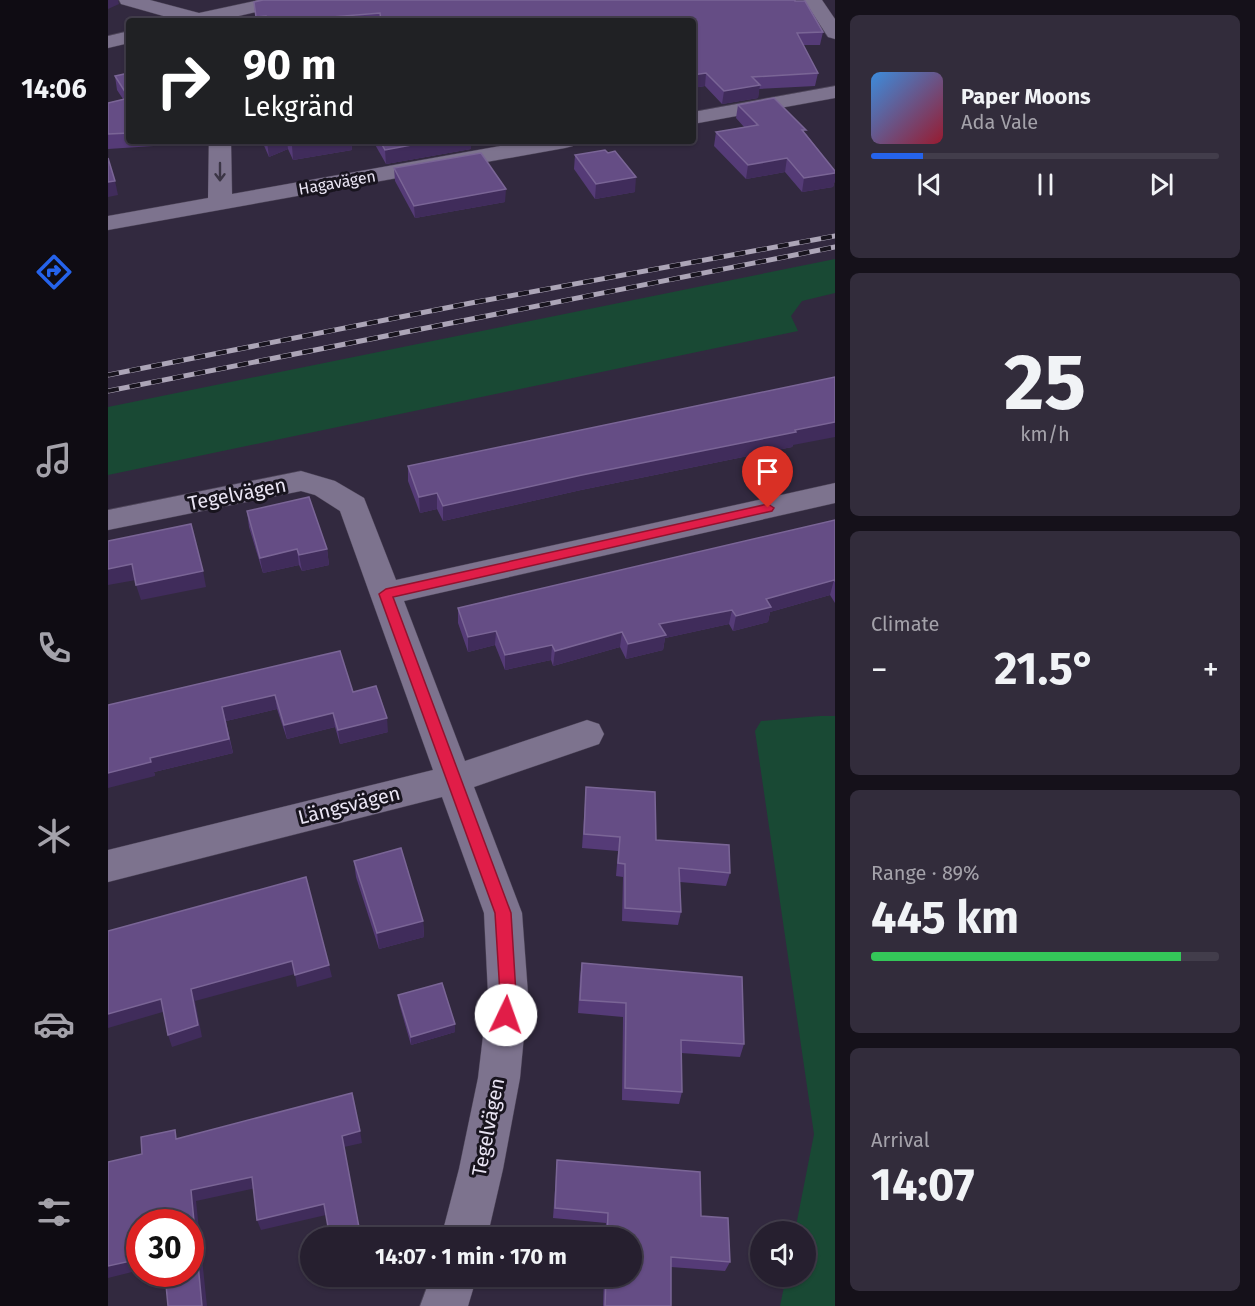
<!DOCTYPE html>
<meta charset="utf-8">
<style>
:root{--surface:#261f2f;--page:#322c3b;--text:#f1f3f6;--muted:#a4a2aa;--line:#423d4b;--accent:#2563eb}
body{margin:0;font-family:"Fira Sans",sans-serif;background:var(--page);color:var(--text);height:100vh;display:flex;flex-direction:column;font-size:22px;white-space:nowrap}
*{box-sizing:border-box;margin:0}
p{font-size:20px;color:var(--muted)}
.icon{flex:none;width:33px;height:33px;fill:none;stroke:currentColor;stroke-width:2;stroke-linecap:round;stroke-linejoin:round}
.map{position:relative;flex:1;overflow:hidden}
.details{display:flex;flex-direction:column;gap:15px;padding:15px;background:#15111a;width:420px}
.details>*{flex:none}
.banner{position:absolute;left:18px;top:18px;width:570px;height:126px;border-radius:6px;box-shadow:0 2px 4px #0004,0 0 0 2px var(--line);background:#202124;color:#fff;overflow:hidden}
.controls{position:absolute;left:642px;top:1221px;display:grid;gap:12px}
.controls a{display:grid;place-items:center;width:66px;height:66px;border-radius:50%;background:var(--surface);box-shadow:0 2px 4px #0004,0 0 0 2px var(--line);font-size:30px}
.speed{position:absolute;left:18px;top:1209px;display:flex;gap:12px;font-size:30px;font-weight:700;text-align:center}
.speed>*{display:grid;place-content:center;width:78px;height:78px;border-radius:50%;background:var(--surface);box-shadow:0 2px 4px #0004,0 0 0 2px var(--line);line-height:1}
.speed .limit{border:9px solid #d22;background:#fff;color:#111}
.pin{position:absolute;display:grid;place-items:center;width:51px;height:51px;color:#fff;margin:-62px -26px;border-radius:50% 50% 50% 0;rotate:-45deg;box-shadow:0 0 6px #0007}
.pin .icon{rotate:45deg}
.me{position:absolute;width:66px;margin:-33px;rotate:3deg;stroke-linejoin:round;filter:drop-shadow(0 0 4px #0008)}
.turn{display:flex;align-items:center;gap:21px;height:126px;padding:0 18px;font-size:27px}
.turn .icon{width:78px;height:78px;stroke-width:2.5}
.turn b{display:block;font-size:42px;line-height:51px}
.big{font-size:45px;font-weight:700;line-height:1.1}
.details .card{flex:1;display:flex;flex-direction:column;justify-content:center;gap:9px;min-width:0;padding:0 21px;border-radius:9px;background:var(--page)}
.details .dial{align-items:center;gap:0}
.dial b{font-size:78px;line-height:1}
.song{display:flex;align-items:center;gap:18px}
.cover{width:72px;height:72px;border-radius:9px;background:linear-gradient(135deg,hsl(210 70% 55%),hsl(350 70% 35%))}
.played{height:6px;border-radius:3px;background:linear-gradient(90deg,var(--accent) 15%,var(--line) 15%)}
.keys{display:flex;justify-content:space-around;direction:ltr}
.heat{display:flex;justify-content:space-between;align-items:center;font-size:33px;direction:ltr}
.charge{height:9px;border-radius:4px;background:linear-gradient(90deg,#34c759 89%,var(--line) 0)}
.trip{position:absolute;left:192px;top:1227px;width:342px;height:60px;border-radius:30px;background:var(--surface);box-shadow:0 2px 4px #0004,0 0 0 2px var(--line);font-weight:700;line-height:60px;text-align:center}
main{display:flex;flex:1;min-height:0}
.menu{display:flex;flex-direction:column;width:108px;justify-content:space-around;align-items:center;background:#0f0c13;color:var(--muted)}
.menu .icon{width:42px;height:42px}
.menu .current{color:var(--accent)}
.menu b{font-size:27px;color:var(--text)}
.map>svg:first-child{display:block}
.green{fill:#194934}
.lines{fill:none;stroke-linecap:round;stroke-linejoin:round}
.minor-casing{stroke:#4c4457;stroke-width:1}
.minor{fill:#7d738e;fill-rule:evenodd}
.rail-casing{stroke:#aca5b7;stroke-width:5}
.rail{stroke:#18141e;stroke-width:4;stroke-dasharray:11;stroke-linecap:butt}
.wall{fill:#553b77}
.shaded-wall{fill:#402c5b}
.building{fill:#654d85;stroke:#7a6596;stroke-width:1.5}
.oneway{stroke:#3b3545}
.route{fill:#e11d48;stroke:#92132f;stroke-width:1.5}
.labels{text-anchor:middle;stroke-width:6;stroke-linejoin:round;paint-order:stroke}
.far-street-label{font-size:16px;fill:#e9e4f3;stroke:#18141e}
.street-label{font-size:20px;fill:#e9e4f3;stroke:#18141e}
</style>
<main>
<nav class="menu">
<b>14:06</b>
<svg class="icon current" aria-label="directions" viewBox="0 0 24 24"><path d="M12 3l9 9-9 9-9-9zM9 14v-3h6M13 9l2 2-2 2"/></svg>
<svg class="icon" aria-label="music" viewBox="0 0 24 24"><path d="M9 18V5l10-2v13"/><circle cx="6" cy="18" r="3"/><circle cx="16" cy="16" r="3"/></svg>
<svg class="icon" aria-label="phone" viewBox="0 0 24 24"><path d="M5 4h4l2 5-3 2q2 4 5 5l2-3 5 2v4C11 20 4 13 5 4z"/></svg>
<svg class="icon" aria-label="climate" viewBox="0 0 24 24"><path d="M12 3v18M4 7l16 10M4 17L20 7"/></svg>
<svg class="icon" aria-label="car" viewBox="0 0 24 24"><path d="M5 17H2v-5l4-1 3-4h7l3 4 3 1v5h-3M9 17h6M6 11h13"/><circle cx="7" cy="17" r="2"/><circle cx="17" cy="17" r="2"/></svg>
<svg class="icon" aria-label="filters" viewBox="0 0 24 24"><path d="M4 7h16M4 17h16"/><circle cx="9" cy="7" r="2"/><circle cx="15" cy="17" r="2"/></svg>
</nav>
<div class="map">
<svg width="727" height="1306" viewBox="0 0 727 1306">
<rect width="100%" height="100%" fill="#32293f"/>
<g class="green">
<path d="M727,259V293L694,301L683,316L690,331L0,475V407Z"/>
<path d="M712,716H727V1306H672L678,1277L698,1276V1232L687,1231L706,1134L647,731L653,721Z"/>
</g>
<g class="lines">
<defs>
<g id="minor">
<path d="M11,0H42L91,13L151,0H185L183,4L109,21H73L13,4Z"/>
<path d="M696,0H714L727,19V39L720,37Z"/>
<path d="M21,31V43L0,48V36Z"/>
<path d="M727,86V98L585,124V112Z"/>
<path d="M101,141H123L124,194L420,141H468L465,146L457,148L0,230V216L100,198Z"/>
<path d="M193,471L227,481L256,498L288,580L727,483V503L296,601L357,761L479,720L491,724L496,734L491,744L366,787L414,913L420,994L412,1078L395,1169L379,1238H333L351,1169L370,1078L380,994L376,913L334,797L0,882V850L325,770L232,511L207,495L193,491L0,530V510Z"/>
<path d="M323,1276H369L360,1306H312Z"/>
</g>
</defs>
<use href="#minor" class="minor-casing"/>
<use href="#minor" class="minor"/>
<defs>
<g id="rail">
<path d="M0,375L363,303L727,236"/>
<path d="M0,391L727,247"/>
</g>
</defs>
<use href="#rail" class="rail-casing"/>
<use href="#rail" class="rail"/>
</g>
<g class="wall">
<path d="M155,0H687V1H697L715,32L712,45H695L710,73L707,86L651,89L650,98L614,104L597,86L585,88V21H148L146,2Z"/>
<path d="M21,73V141H76V144L0,149V103L15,99L9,90L7,76Z"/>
<path d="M630,105L698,134L727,171V180L725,187L694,192L677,172L638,179L606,146L608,132L636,127L628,118Z"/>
<path d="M154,141H243L244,150L185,160L180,149L161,157Z"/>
<path d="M265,141H363V149L278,164Z"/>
<path d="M467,155L527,192L487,199L466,169Z"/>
<path d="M286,168L397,202L307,218L287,181Z"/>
<path d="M685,445L684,447L473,490L335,521L329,509L312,513L300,481V466Z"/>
<path d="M139,511L219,549L221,565L194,571L191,565L155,573L141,527Z"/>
<path d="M727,520V603L722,595L662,612L660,622L625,631L621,624L557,638L555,650L518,659L512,647L445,666L443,660L397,670L387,645L360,652L350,623V608Z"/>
<path d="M245,692L280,732L232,744L227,727L179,739L169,709L118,721L125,753L46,772L47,776L0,705Z"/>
<path d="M478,787L548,840L622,873L618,886L572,882L573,912L570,925L514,921L515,877L508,876L510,851L474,848Z"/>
<path d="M246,861L315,921L316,937L271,949L248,877Z"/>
<path d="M474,963L636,1044L632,1057L573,1053L574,1092L571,1104L514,1100L515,1017L470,1013L472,977Z"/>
<path d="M290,995L347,1032L303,1045L291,1003Z"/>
<path d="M449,1160L593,1216L622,1262L617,1271L563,1267V1306H495L496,1276H524V1238H497L498,1223L445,1218Z"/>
</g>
<g class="shaded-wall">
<path d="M0,0H10L11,4L0,9Z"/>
<path d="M598,73L597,86L585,88V75Z"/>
<path d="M652,85L650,98L614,104L616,91Z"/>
<path d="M162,141H179L180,149L161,157L159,142Z"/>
<path d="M210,141H243L244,150L185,160L184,145Z"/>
<path d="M325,141H363V149L278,164L277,150Z"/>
<path d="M679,158L677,172L638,179L640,165Z"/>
<path d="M727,173V180L725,187L694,192L696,178Z"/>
<path d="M528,177L527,192L487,199L488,184Z"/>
<path d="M7,181L10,195L0,197V182Z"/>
<path d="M398,189L397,202L307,218L306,206Z"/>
<path d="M727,422V437L685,445L684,447L473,490L335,521V506L474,475L687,430Z"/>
<path d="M329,493V509L312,513L311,497Z"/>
<path d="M189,549L191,565L155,573L152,558Z"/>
<path d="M219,549L221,565L194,571L191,555Z"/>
<path d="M24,564L28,580L0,585V569Z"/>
<path d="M95,571L98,587L33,600L28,585Z"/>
<path d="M726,580L722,595L662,612L660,622L625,631L628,616L658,599Z"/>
<path d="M624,610L621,624L557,638L555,650L518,659L520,644L551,624Z"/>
<path d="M388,631L387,645L360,652V637Z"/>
<path d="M514,632L512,647L445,666L447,651Z"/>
<path d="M444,645L443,660L397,670V655Z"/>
<path d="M167,695L169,709L118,721L114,707Z"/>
<path d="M225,713L227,727L179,739L176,725Z"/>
<path d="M279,718L280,732L232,744L230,730Z"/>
<path d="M121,739L125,753L46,772L47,776L0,788V773L42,758Z"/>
<path d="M315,921L316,937L271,949L269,933Z"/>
<path d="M184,961L187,974L87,1001L94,1037L64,1047L60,1035L83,989Z"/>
<path d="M221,965L224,977L189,987L187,975Z"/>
<path d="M53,999L58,1011L0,1028V1014Z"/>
<path d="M347,1024V1032L303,1045V1037Z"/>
<path d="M252,1131L254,1143L236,1147L234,1136Z"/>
<path d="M144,1177L148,1188L88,1201L99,1306H94L83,1190Z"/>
<path d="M216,1204L218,1215L153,1230L149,1220Z"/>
<path d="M32,1259V1270L0,1278V1266Z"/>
</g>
<g class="building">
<path d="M155,0H687V1H697L715,32L689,33L710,73L644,77L652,85L616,91L598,73L585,75V21H273L272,13L175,21H158V16L148,17L146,2Z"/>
<path d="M21,73V133L0,134V103L21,98L7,76Z"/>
<path d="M666,98L698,130H694L727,171V173L696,178L679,158L640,165L608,132L650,125L630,105Z"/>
<path d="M182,141H210L184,145Z"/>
<path d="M272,141H325L277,150Z"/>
<path d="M497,150L500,153L507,151L528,177L488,184L467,155Z"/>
<path d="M373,153L398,189L306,206L286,168Z"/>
<path d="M0,158L7,181L0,182Z"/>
<path d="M727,377V422L687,430L688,432L474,475L335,506L329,493L311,497L300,466Z"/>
<path d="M201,497L219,549L191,555L189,549L152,558L139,511Z"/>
<path d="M727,520V581L726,580L658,599L663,607L628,616L624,610L551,624L558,635L520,644L514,632L447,651L444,645L397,655L388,631L360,637L350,608Z"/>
<path d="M83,524L95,571L28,585L24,564L0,569V541Z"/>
<path d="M232,651L245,692L268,686L279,718L230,730L225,713L176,725L167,695L114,707L121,739L42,758L43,762L0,773V705Z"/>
<path d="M478,787L547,792L548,840L621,845L622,873L571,868L573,912L517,908V864L510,863L512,837L476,834Z"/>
<path d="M293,848L315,921L269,933L246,861Z"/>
<path d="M198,877L221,965L187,975L184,961L83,989L90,1025L60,1035L53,999L0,1014V931Z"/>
<path d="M474,963L634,977L636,1044L573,1040L574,1092L517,1088L518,1003L472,1000Z"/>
<path d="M334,983L347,1024L303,1037L290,995Z"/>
<path d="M244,1093L252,1131L234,1136L253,1238H222L216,1204L149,1220L144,1177L83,1190L94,1306H60L57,1274H82V1222H32V1259L0,1266V1162L34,1154L33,1137L67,1130L68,1139Z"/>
<path d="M449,1160L592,1172L593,1216L620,1218L622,1262L563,1257V1306H497L498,1276H524V1238H499L500,1213L447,1208Z"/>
</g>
<defs><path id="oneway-shaft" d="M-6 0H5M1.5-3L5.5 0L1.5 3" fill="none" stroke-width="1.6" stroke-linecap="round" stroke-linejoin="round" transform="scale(1.5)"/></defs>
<use class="oneway" href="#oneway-shaft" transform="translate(112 172) rotate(90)"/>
<path class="route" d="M660,504L666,508L664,511L285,597L403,913L408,994L404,1021L398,1023L392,1021L389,1015L392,994L387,913L271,594L278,589Z"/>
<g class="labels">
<g class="far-street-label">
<text transform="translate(229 182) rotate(-10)" y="6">Hagavägen</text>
</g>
<g class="street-label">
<text transform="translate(129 494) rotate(-11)" y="7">Tegelvägen</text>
<text transform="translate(241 805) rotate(-14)" y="7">Längsvägen</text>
<text transform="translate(380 1127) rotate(-79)" y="7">Tegelvägen</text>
</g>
</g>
</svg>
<div class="controls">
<a><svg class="icon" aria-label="sound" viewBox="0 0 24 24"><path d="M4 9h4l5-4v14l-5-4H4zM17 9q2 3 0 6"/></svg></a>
</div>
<div class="speed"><div class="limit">30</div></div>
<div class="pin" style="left:660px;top:508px;background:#d93025"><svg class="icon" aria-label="arrive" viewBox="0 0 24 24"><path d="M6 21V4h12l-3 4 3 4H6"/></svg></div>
<svg class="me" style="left:398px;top:1015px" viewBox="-20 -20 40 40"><circle r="19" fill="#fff"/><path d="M0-13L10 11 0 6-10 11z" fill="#e11d48"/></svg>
<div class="trip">14:07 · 1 min · 170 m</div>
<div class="banner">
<div class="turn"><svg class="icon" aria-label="right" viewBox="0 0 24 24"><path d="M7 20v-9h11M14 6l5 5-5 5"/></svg><div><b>90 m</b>Lekgränd</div></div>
</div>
</div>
<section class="details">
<div class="card">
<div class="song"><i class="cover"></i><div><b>Paper Moons</b><p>Ada Vale</p></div></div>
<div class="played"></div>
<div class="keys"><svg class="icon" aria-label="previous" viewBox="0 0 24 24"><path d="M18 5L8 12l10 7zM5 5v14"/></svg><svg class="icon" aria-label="pause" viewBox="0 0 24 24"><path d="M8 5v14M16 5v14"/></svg><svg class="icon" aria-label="next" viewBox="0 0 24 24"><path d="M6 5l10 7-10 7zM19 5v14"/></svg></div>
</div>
<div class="card dial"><b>25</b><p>km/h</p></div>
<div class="card"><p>Climate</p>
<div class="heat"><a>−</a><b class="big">21.5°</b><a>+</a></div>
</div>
<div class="card"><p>Range · 89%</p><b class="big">445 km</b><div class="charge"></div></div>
<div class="card"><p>Arrival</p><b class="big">14:07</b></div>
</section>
</main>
